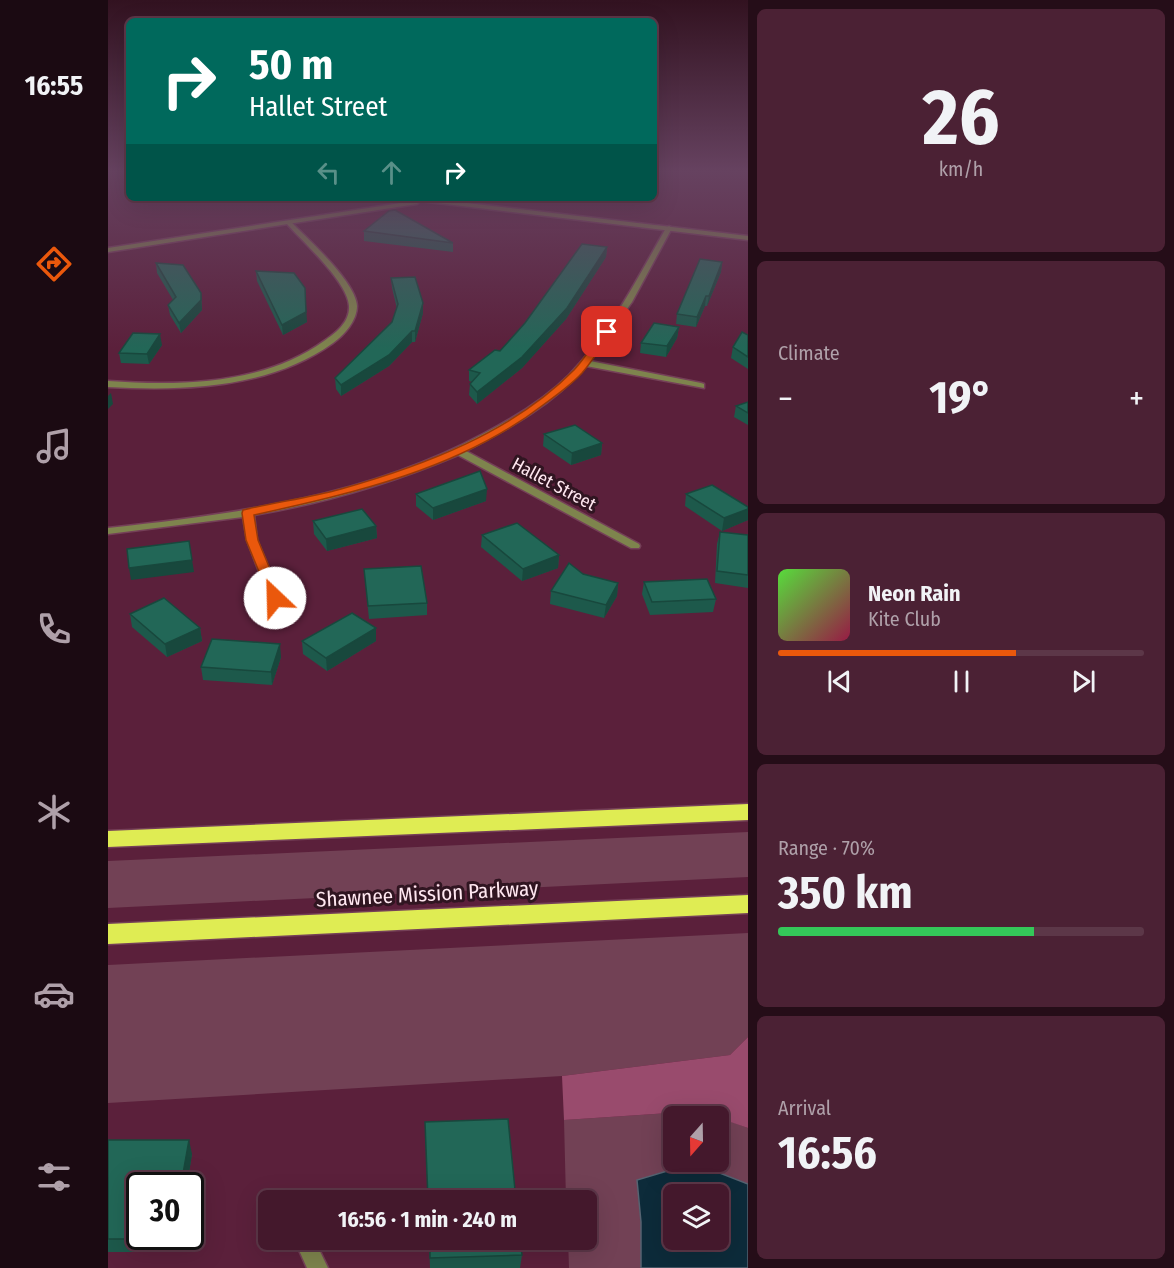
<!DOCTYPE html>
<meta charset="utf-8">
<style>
:root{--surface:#44182c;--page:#4b2134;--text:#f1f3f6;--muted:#afa0a9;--line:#5c3748;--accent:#ea580c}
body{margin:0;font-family:"Fira Sans Condensed",sans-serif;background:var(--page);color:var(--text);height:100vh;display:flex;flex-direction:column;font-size:22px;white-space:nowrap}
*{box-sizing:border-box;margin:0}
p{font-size:20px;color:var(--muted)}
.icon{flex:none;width:33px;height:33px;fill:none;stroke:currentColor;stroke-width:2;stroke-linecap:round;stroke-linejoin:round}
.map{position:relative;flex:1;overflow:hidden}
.panel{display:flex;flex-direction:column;gap:9px;padding:9px;background:#250d18;width:426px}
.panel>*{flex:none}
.top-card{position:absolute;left:18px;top:18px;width:531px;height:183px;border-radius:9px;box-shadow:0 6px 24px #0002,0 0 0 2px var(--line);background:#00695c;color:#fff;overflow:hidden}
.needle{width:39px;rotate:200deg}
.fabs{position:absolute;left:555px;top:1106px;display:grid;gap:12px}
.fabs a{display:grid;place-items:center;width:66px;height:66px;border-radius:9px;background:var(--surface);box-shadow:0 6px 24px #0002,0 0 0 2px var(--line);font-size:30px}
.speed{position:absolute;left:18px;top:1172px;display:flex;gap:12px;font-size:30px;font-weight:700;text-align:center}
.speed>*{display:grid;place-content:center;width:78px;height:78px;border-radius:50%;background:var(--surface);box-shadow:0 6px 24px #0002,0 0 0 2px var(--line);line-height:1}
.speed .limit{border:3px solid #111;border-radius:9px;background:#fff;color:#111}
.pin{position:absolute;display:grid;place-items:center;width:51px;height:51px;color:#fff;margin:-26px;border-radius:12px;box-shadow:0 3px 9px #0006}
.me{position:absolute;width:66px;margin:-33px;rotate:336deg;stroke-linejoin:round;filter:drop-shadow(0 0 4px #0008)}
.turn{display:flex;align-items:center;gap:21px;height:126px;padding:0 24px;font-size:27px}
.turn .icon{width:78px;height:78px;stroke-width:2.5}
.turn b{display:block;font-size:42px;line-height:51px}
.lanes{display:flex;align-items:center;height:57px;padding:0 24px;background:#0003;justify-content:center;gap:30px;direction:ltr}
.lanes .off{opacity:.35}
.big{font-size:45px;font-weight:700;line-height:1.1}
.panel .tile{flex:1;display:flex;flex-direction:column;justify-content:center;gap:9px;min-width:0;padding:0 21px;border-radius:9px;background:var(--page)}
.panel .dial{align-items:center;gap:0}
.dial b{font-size:78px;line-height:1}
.song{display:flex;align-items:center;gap:18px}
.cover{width:72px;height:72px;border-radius:9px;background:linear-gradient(135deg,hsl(110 70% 55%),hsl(340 70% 35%))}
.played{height:6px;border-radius:3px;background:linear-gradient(90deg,var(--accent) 65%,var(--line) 65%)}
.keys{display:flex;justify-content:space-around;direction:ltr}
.heat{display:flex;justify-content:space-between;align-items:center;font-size:33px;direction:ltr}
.charge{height:9px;border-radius:4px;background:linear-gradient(90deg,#34c759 70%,var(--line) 0)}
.trip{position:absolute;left:150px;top:1190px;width:339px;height:60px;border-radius:9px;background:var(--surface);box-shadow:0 6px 24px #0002,0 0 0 2px var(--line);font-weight:700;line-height:60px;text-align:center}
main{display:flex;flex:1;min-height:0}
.dock{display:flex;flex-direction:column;width:108px;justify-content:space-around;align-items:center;background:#1b0a12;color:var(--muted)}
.dock .icon{width:42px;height:42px}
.dock .active{color:var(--accent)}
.dock b{font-size:27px;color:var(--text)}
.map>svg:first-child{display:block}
.green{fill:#724155}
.forest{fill:#994b6d}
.water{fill:#0d2b3a;stroke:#566371;stroke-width:1.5;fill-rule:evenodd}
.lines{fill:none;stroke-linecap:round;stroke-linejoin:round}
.minor-casing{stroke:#754058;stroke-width:3}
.tertiary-casing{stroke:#754058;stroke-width:3}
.motorway-casing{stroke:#754058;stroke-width:3}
.minor{fill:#7e844d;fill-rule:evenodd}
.tertiary{fill:#7e844d;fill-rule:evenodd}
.motorway{fill:#dfec53;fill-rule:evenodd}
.wall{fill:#1d594b}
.shaded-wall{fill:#18483d}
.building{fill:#226757;stroke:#18483d;stroke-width:1.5}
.route{fill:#ea580c;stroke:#983908;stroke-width:1.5}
.labels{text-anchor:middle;stroke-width:6;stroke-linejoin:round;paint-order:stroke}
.street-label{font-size:18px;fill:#ffe7f0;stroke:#301521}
.near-street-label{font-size:21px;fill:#ffe7f0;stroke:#301521}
</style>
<main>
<nav class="dock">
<b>16:55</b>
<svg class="icon active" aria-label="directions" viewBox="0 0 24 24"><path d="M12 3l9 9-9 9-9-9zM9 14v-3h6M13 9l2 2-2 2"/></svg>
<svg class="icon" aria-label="music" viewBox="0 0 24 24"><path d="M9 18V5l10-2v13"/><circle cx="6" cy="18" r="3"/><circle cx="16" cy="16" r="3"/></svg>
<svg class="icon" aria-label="phone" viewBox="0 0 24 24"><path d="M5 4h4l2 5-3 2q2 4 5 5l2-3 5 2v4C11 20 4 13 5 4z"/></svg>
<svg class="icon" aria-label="climate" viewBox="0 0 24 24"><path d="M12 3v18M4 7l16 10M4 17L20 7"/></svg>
<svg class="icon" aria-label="car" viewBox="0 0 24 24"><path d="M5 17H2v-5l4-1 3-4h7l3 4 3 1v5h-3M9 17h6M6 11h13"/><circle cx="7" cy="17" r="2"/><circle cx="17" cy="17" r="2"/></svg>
<svg class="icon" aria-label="filters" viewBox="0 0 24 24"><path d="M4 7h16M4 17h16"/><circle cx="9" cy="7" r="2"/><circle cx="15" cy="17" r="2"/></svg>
</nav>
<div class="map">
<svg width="640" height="1268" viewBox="0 0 640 1268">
<rect width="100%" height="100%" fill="#5b203b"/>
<g class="green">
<path d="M640,832V877L0,908V861Z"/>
<path d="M640,933V1037L622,1055L454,1076L0,1103V965Z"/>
<path d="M591,1111L606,1116H566V1161H610L611,1117L640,1128V1184L586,1163L529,1180L533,1222V1268H461L460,1239H478V1200H458L456,1120Z"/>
</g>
<path class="forest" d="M640,1037V1128L591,1111L456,1120L454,1076L622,1055Z"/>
<path class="water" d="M586,1163L640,1184V1268H533V1222L529,1180ZM566,1194H610V1239H566Z"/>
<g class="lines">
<defs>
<g id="minor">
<path d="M178,221H182C199,238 248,282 249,306C249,321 236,335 225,343C161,389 75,391 0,387V381C72,386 155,385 216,341C228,333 242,322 241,306C240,282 194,241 178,223Z"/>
<path d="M561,226L564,228L524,302L482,361L593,383L596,384V388L478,366C446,404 402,428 358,451L531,544L532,546L531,548H523L350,455C284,483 216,503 146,515L149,540L173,598L167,601L161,598L139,540L135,517L0,534V528C129,514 260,496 375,434C406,418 436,400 461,375C502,333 529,279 558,228Z"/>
<path d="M186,1239H206L220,1268H199Z"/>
</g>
<path id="tertiary" d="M297,198H316L640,236V240L312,201L309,204L0,252V248L306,201Z"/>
<g id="motorway">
<path d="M640,804V820L0,847V831Z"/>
<path d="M640,895V913L0,944V924Z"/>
</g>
</defs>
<use href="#minor" class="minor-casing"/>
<use href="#tertiary" class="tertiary-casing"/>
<use href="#motorway" class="motorway-casing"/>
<use href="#minor" class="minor"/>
<use href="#tertiary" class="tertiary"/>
<use href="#motorway" class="motorway"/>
</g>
<g class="wall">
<path d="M256,231L345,243V252L256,241Z"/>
<path d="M499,247L498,257L458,319L414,368L369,404L361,395L362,384L364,382L361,381V370L392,351Z"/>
<path d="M614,262L613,272L599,306H597L588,327L568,324L569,314Z"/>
<path d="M48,263L93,293L94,310L73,333L62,315L60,305L65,300L49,273Z"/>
<path d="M148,271L199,322L175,335L149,281Z"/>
<path d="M283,278L315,313L307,342H304L281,366L233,396L228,389L227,378L284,322L289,309L284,288Z"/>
<path d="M571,327L569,338L558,357L532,353L533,343Z"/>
<path d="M640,335V369L623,358L625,347Z"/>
<path d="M54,345L41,364L13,363L11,353Z"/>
<path d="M640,402V425L626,417L628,406Z"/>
<path d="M436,434L494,443L493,455L463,465L435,446Z"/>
<path d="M308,494L378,501L325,520L308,506Z"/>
<path d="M578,494L640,507V520L614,531L577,506Z"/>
<path d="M205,521L268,526L269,538L219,551L206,534Z"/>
<path d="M612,532L640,535V588L607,583L609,544Z"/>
<path d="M374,535L451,555L450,568L414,581L373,547Z"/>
<path d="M256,569L319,603V615L261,619Z"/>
<path d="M475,574L510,583L509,596L496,618L442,604L443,591Z"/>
<path d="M536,582L608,599L605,612L542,615L534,594Z"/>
<path d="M22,614L92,628L94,641L59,657L24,627Z"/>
<path d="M268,628V641L219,671L195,654L194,641Z"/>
<path d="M173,657L164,685L95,680L93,667Z"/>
<path d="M0,1140L84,1154L79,1185H32L71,1236L68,1252H0Z"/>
<path d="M321,1239H412L414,1255L412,1268H322Z"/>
</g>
<g class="shaded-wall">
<path d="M499,247L498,257L458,319L414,368L369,404V392Z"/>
<path d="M614,262L613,272L599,306L601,296Z"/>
<path d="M197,288L199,322L175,335L174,325Z"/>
<path d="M93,293L94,310L73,333L71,323Z"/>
<path d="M598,296L597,306L588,327L589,317Z"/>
<path d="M315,303V313L307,342V331Z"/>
<path d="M571,327L569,338L558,357L559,346Z"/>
<path d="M304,331V342L281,366L233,396V385Z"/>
<path d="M52,334L54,345L41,364L39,354Z"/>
<path d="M3,393L5,404L0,409V396Z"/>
<path d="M494,443L493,455L463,465L464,453Z"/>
<path d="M379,489L378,501L325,520V508Z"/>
<path d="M640,509V520L614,531L616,518Z"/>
<path d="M268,526L269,538L219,551L218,539Z"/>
<path d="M81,541L86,572L23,580L21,568Z"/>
<path d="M451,555L450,568L414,581L415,569Z"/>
<path d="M510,583L509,596L496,618L498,605Z"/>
<path d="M92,628L94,641L59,657L57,644Z"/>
<path d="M268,628V641L219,671L218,658Z"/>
<path d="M172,644L173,657L164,685L163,672Z"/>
<path d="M81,1140L84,1154L79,1185H73Z"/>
<path d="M65,1236H71L68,1252L64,1239Z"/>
</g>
<g class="building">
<path d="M287,210L345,243L256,231L281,211Z"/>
<path d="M474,244L499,247L459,308L414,357L369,392L362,384L372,373L361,370L387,350L392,351L417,323Z"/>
<path d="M592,259L614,262L601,296H598L589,317L569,314Z"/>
<path d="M48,263L75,265L93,293V300L71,323L60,305L68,297Z"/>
<path d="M148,271L186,273L197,288L198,312L174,325Z"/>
<path d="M307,277L315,303L307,331H304L281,355L233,385L227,378L284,322L290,304L283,278Z"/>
<path d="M546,323L571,327L559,346L533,343Z"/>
<path d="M634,332L640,335V357L625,347Z"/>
<path d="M25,333L52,334L39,354L11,353Z"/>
<path d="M640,402V413L628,406Z"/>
<path d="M467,425L494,443L464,453L436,434Z"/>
<path d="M372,471L379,489L325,508L308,494Z"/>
<path d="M604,485L640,507V509L616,518L578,494Z"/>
<path d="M254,509L268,526L218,539L205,521Z"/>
<path d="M409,523L451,555L415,569L374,535Z"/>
<path d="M612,532L640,535V575L609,571Z"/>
<path d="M81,541L84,560L21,568L19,549Z"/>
<path d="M461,563L475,574L510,583L498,605L443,591Z"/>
<path d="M313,566L319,603L260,606L256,569Z"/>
<path d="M599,579L608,599L544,602L536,582Z"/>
<path d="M56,598L92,628L57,644L22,614Z"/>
<path d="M244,613L268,628L218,658L194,641Z"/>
<path d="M104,639L172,644L163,672L93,667Z"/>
<path d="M400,1119L408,1200H320L317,1122Z"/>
<path d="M0,1140H81L73,1185H32V1236H65L64,1239H0Z"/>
<path d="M322,1239H412L414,1255L322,1258Z"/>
</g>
<linearGradient id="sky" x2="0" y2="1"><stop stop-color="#321220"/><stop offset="0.49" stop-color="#664260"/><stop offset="1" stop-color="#664260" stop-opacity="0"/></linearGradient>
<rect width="640" height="349" fill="url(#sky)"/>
<path class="route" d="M496,330L504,332C494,346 485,360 474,373C463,385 449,395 435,405C352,469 246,493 146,515L150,540L174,598L167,602L163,601L138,540L134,513L135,510C168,502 201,498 233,489C315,466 405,432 466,370C477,358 486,343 496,330Z"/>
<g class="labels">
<g class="street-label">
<text transform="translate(446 484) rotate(28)" y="6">Hallet Street</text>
</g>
<g class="near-street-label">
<text transform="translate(319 894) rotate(-3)" y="7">Shawnee Mission Parkway</text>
</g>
</g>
</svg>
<div class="fabs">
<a><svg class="needle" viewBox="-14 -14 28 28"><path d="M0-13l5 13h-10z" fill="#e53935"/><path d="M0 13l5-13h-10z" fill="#afa0a9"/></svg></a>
<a><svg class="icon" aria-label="layers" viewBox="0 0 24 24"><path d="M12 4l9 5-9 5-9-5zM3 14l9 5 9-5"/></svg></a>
</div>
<div class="speed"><div class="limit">30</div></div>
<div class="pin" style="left:499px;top:332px;background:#d93025"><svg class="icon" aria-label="arrive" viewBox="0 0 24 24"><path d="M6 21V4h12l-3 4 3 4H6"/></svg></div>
<svg class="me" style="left:167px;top:598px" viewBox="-20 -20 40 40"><circle r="19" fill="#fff"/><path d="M0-13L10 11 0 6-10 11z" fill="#ea580c"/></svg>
<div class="trip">16:56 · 1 min · 240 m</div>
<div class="top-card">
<div class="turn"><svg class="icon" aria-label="right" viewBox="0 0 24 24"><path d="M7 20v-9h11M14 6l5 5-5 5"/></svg><div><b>50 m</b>Hallet Street</div></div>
<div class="lanes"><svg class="icon off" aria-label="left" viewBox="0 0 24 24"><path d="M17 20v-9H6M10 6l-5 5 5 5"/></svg><svg class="icon off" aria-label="ahead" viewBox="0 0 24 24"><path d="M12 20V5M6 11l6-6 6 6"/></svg><svg class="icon" aria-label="right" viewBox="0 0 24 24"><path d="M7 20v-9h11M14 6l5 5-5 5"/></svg></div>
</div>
</div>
<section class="panel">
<div class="tile dial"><b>26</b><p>km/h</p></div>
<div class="tile"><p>Climate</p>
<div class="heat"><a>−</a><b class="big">19°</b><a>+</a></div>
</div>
<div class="tile">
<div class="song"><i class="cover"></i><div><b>Neon Rain</b><p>Kite Club</p></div></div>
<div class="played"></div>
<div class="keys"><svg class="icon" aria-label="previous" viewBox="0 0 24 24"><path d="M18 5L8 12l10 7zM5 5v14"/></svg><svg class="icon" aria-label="pause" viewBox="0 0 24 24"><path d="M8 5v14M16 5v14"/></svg><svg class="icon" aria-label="next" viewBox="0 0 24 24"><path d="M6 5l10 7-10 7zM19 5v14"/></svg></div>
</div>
<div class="tile"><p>Range · 70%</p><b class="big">350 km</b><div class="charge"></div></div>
<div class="tile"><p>Arrival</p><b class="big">16:56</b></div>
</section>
</main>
